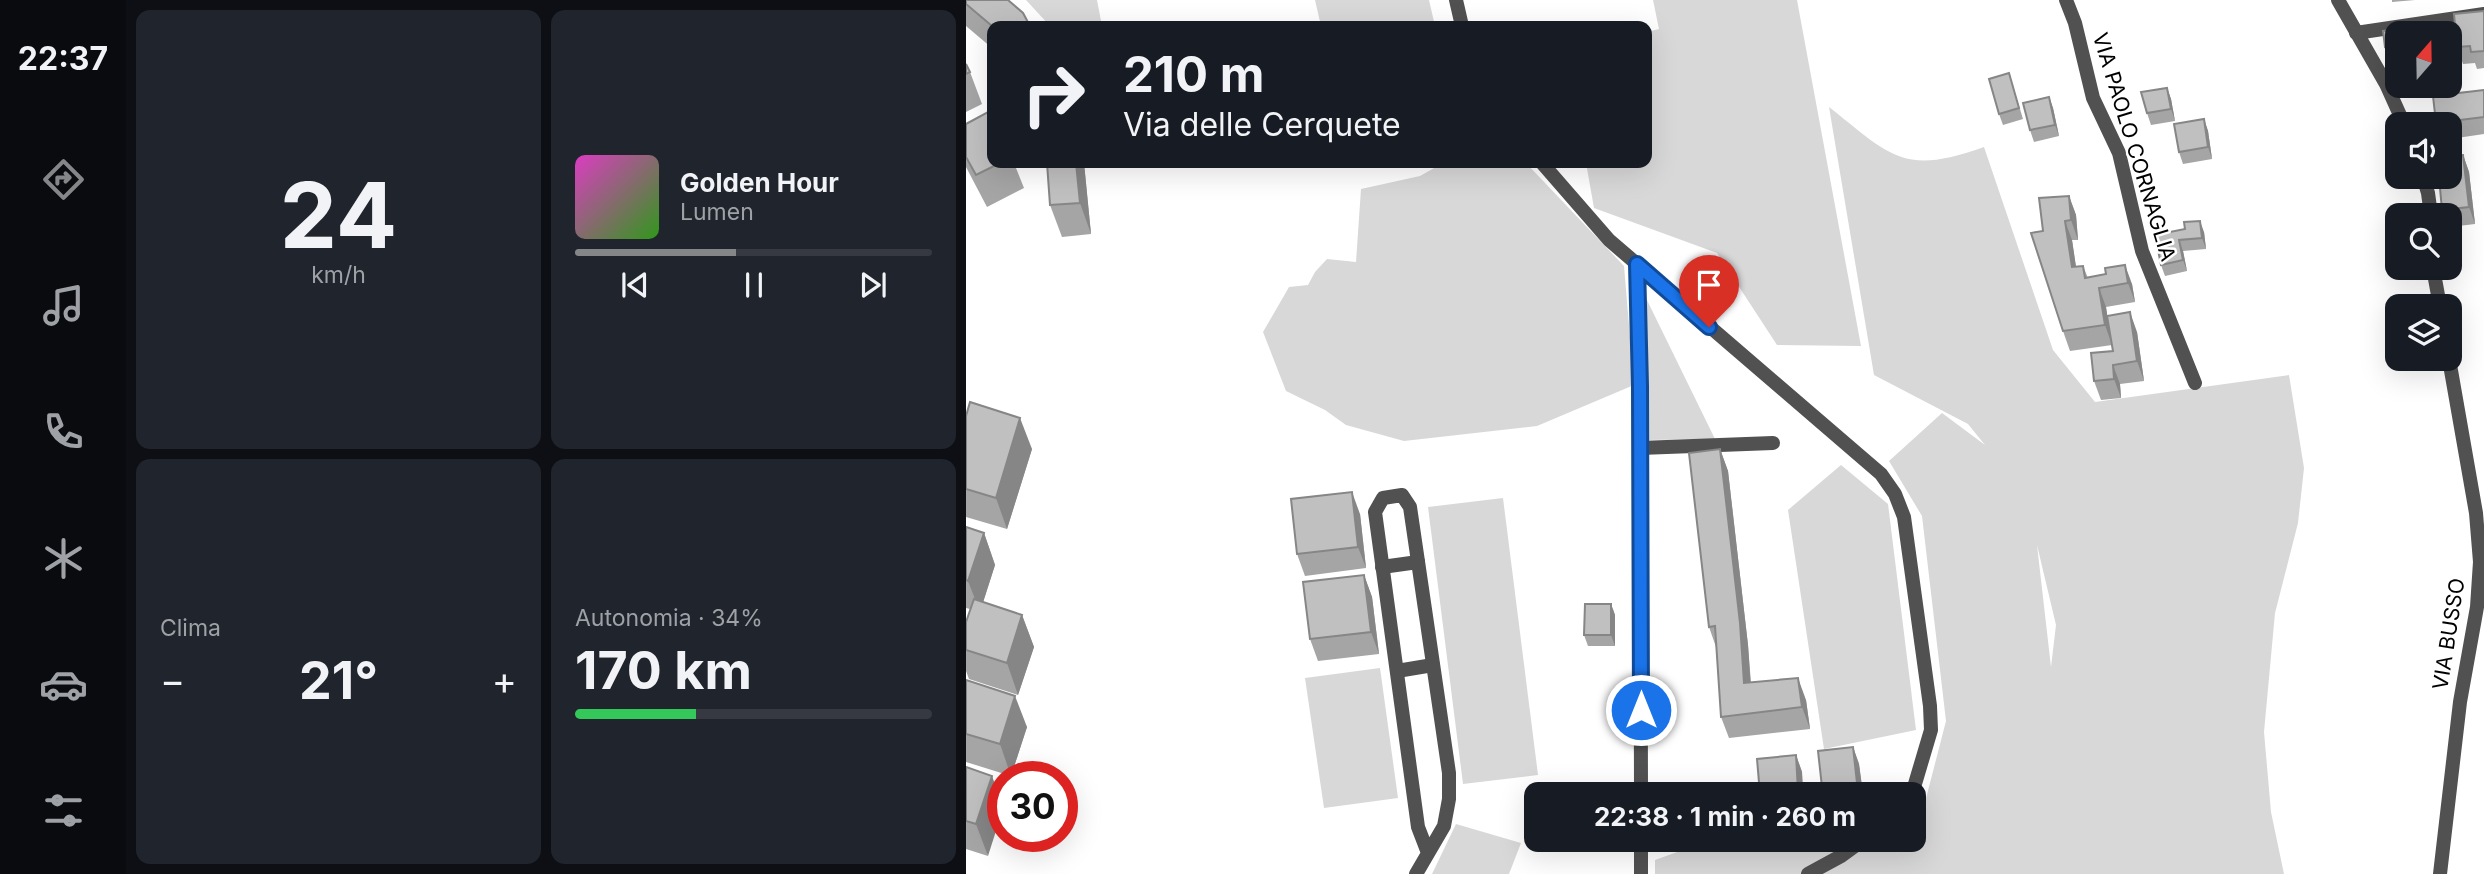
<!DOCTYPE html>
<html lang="it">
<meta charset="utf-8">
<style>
:root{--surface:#171b24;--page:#20242c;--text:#f1f3f6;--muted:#9ea1a6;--line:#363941;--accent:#858687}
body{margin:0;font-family:Inter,sans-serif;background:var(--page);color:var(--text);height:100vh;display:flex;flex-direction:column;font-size:26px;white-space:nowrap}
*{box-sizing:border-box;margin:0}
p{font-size:23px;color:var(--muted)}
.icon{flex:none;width:38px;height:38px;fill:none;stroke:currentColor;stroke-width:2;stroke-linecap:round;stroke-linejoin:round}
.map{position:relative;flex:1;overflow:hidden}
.drawer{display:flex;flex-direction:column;gap:10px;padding:10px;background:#0d0f14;width:840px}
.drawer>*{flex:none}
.hud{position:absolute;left:21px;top:21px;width:665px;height:147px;border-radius:14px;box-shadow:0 7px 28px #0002;background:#171b24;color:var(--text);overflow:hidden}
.needle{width:46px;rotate:20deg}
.controls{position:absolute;left:1419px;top:21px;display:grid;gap:14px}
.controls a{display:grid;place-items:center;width:77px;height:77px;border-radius:14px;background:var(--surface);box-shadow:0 7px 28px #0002;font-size:35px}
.speed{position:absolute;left:21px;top:761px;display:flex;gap:14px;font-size:35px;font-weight:700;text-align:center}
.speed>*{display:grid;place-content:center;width:91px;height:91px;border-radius:50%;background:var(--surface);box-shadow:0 7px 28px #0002;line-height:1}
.speed .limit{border:10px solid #d22;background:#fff;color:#111}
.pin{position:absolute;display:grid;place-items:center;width:60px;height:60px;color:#fff;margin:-72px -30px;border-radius:50% 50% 50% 0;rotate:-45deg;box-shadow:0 0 7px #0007}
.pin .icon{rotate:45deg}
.me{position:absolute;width:77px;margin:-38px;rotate:0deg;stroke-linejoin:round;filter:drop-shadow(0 0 5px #0008)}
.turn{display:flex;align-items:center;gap:24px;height:147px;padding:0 21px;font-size:32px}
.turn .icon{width:91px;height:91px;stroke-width:2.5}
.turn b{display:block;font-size:49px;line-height:60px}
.big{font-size:52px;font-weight:700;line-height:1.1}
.drawer .card{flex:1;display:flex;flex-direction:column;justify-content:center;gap:10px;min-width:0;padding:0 24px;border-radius:14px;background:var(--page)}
.drawer .dial{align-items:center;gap:0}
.dial b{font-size:91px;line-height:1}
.song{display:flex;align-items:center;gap:21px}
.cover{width:84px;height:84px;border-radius:10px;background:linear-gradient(135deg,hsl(310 70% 55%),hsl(110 70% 35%))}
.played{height:7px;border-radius:4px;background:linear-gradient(90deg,var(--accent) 45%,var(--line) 45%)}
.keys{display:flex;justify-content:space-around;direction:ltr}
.heat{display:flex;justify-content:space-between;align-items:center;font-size:38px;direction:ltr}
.charge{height:10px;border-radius:5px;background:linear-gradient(90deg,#34c759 34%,var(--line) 0)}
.drawer .tiles{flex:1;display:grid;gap:10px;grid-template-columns:repeat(2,1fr)}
.trip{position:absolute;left:558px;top:782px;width:402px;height:70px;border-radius:14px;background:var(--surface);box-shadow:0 7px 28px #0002;font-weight:700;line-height:70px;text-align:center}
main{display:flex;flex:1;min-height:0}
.tabs{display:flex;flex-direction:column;width:126px;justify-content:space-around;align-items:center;background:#090b0e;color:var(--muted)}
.tabs .icon{width:49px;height:49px}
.tabs .selected{color:var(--accent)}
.tabs b{font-size:32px;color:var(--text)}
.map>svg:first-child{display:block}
.green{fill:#d8d8d8;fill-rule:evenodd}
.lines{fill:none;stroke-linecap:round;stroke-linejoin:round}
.minor{stroke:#515151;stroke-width:14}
.wall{fill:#a5a5a5}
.shaded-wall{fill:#868686}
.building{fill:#c0c0c0;stroke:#868686;stroke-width:2}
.route-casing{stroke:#114b97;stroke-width:18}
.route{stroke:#1a73e8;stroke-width:12}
.labels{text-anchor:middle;stroke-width:5;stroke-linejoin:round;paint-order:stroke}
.street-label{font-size:21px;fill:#000;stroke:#fff}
</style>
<main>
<nav class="tabs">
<b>22:37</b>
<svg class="icon selected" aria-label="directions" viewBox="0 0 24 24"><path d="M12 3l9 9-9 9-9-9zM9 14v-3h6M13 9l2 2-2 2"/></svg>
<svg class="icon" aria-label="music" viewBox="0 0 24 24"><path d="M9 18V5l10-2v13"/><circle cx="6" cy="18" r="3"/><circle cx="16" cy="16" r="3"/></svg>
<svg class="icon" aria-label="phone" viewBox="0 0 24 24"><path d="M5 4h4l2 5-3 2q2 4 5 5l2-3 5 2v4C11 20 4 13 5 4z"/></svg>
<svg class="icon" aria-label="climate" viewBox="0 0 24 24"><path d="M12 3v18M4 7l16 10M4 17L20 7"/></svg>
<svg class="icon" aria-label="car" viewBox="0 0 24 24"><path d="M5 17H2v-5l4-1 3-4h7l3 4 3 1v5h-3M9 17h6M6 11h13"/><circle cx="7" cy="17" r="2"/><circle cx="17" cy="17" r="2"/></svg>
<svg class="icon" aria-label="filters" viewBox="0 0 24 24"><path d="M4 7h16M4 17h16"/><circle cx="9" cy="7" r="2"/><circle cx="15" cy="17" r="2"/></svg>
</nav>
<section class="drawer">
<div class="tiles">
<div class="card dial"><b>24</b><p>km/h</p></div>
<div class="card">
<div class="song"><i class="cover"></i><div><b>Golden Hour</b><p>Lumen</p></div></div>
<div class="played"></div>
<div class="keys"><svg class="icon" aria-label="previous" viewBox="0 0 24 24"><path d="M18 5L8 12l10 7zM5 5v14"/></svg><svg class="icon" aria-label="pause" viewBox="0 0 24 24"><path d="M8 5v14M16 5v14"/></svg><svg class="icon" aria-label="next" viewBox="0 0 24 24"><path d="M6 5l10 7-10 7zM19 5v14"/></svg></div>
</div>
<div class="card"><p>Clima</p>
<div class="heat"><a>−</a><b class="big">21°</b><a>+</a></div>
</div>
<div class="card"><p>Autonomia · 34%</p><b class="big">170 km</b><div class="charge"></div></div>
</div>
</section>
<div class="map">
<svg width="1518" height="874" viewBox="0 0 1518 874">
<rect width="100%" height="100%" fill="#fff"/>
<g class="green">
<path d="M60,0H131L136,26H84Z"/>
<path d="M349,0H463L469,26H355Z"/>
<path d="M687,0H831L895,346L811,345L751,253L628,208L620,163H681V32L693,29Z"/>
<path d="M863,107C925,156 937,176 1018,147L1087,350L1129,402L1323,375L1338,468L1332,523L1309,613L1298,732L1305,812L1318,874H689V860L739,842L755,840L949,841L980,721L956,516L923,461L976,413L1019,445L1002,424L908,375ZM1071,545L1090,625L1085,667Z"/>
<path d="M477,163H560L658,266L668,385L571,426L438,441L380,425L359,410L320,391L297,332L323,287L342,285L349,272L361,259L390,262L395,189L454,176Z"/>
<path d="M677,292L749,439L680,440Z"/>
<path d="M875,465L922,504L950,730L858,749L822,510Z"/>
<path d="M537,498L572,775L497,784L462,507Z"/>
<path d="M414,668L432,798L358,808L339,678Z"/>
<path d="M490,824L555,843L543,874H466Z"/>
</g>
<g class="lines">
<g class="minor">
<path d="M490,0L496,26"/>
<path d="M1100,0L1109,23L1127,98L1153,153L1176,251L1229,383"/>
<path d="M1372,0L1420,84L1438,124"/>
<path d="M1390,33L1518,14"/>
<path d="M576,163L643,240L915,474L929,494L938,517L964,706L965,730L946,794"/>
<path d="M1457,177L1462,193L1465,215"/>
<path d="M671,265L674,386L675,794"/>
<path d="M1467,268L1474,306"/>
<path d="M674,448L807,443"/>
<path d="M416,567L452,562"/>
<path d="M431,671L467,665"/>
<path d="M450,874L478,826L483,799V773L444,507L436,495L417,498L409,512L452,827L462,853"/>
<path d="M675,874V840"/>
<path d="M842,874L875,856L897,840"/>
<path d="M1474,874L1494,702L1511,607L1514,562L1510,513L1483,359"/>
</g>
</g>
<g class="wall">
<path d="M0,0L26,26V48L0,26Z"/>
<path d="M1426,0H1449L1426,2Z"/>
<path d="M1518,11V68L1511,69L1509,63L1497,64L1491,47Z"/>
<path d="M1432,33V71L1429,63L1425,64L1419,47Z"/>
<path d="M0,64L4,72L16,104L0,112Z"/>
<path d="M1043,73L1057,119L1037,125L1033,114Z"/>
<path d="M1444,86H1478L1479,92L1447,96Z"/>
<path d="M1201,88L1205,99L1209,121L1185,125L1181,113Z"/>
<path d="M1518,90V134L1484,139V124H1471L1467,96Z"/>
<path d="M1083,97L1087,108L1093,136L1068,142L1064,130Z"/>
<path d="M1238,119L1242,131L1246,159L1217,164L1213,152Z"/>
<path d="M0,124L26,163H48L58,188L21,207L0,167Z"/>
<path d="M1497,155L1503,172L1509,224L1484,227V215H1478L1476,210Z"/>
<path d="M118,163L125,234L96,237L84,205Z"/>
<path d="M1103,196L1110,215L1112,240H1106L1110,267L1117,266L1122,278L1140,274L1166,284L1169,302L1140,307L1141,316L1171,332L1178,381L1154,384L1155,398L1135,400L1128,381L1147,351L1146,345L1104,351L1097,331L1077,231Z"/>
<path d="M1238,232L1240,249L1217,251L1221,271L1199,276L1195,265L1189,235Z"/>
<path d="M0,416L66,449L41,529L0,517Z"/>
<path d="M754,449L762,471L782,645L785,683L840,700L844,729L763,738L755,717L750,647L743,627Z"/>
<path d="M394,514L400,568L339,576L331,554Z"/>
<path d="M0,527L18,533L29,565L17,602L56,615L68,647L52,695L3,679L0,671V622L4,609L0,608Z"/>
<path d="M398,575L406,597L413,654L352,661L344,639Z"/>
<path d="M645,604L649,615V646H622L618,635Z"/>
<path d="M0,680L61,727L45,776L0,762Z"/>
<path d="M887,747L893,764L897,794H858L856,787Z"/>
<path d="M830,755L836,772L837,794H794Z"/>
<path d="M0,767L22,856L0,849Z"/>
</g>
<g class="shaded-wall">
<path d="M1201,88L1205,99L1209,121L1205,109Z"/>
<path d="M1083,97L1087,108L1093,136L1089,125Z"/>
<path d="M1238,119L1242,131L1246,159L1242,147Z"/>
<path d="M1497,155L1503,172L1509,224L1503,207Z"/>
<path d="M110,163H118L125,234L114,203Z"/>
<path d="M1103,196L1110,215L1112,240L1105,220Z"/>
<path d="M1099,221L1106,240L1113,287L1106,267Z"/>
<path d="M1234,221L1238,232L1240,249L1236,238Z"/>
<path d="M1213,240L1217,251L1221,271L1217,260Z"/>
<path d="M1159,265L1166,284L1169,302L1162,283Z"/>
<path d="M1133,288L1140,307L1146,345L1139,325Z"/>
<path d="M1164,312L1171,332L1178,381L1171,361Z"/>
<path d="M1147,365L1154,384L1155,398L1148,379Z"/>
<path d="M54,418L66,449L41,529L30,498Z"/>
<path d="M754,449L762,471L782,645L786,705L778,683Z"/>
<path d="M386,492L394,514L400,568L392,547Z"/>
<path d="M18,533L29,565L14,612L2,581Z"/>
<path d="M398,575L406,597L413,654L405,632Z"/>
<path d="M645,604L649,615V646L645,635Z"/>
<path d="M56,615L68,647L52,695L41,663Z"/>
<path d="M832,678L840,700L844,729L836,707Z"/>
<path d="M49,696L61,727L45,776L34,744Z"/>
<path d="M887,747L893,764L897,794H896L891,783Z"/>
<path d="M830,755L836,772L837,794H833L832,791Z"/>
<path d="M26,776L37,806V809L22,856L10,824Z"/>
</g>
<g class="building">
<path d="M0,0H42L57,13L64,26H26L0,4Z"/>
<path d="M1518,11V51L1505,52L1504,46L1491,47L1488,14Z"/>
<path d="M1445,28L1446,33H1432V57L1427,58L1425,46L1419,47L1417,31Z"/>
<path d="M0,64L4,72L0,74Z"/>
<path d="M1043,73L1053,108L1033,114L1023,79Z"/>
<path d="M1201,88L1205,109L1181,113L1175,92Z"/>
<path d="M1518,90V117L1470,123L1467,96Z"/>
<path d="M1083,97L1089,125L1064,130L1057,103Z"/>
<path d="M22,112L26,119V163H34L10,175L0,157V124Z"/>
<path d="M1238,119L1242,147L1213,152L1208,124Z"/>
<path d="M1497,155L1503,207L1476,210L1473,177H1484V156Z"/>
<path d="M81,163H110L114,203L84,205Z"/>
<path d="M1103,196L1105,220L1099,221L1106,267L1117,266L1119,278L1140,274L1139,268L1159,265L1162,283L1133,288L1139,325L1097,331L1065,233L1077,231L1073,198Z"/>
<path d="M1234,221L1236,238L1213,240L1217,260L1195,265L1189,235L1219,229L1218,222Z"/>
<path d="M1164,312L1171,361L1147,365L1148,379L1128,381L1125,353L1147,351L1141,316Z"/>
<path d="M4,402L54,418L30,498L0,489V416Z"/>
<path d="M754,449L774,623L778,683L832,678L836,707L755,717L749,626L743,627L723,453Z"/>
<path d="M386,492L392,547L331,554L325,499Z"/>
<path d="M0,527L18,533L2,581L0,580Z"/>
<path d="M398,575L405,632L344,639L337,582Z"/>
<path d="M8,599L56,615L41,663L0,650V622Z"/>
<path d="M619,604H645V635H618Z"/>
<path d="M0,680L49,696L34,744L0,734Z"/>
<path d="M887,747L891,783L856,787L852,751Z"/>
<path d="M830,755L832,791L794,794L791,759Z"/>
<path d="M0,767L26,776L10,824L0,821Z"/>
</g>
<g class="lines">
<defs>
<path id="route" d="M675,710L674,386L671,264L743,327"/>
</defs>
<use href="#route" class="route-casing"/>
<use href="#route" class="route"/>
</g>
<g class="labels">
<g class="street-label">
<text transform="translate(1168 147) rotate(73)" y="7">VIA PAOLO CORNAGLIA</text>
<text transform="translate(1483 634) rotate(-81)" y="7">VIA BUSSO</text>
</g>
</g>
</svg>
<div class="controls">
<a><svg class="needle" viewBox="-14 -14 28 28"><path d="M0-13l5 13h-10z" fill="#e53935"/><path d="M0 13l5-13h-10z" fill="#9ea1a6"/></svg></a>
<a><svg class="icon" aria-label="sound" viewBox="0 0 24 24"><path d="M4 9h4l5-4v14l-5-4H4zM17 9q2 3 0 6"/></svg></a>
<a><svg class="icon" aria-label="search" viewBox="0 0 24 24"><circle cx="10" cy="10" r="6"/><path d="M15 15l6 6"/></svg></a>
<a><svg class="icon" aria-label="layers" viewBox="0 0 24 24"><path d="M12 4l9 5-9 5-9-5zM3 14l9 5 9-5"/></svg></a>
</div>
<div class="speed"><div class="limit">30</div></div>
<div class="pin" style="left:743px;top:327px;background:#d93025"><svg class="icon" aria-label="arrive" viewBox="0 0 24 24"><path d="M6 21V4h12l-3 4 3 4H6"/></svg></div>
<svg class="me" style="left:675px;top:710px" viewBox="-20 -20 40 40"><circle r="17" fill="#1a73e8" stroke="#fff" stroke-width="3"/><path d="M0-11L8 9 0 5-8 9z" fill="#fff"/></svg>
<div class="trip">22:38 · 1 min · 260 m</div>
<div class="hud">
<div class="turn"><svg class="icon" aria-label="right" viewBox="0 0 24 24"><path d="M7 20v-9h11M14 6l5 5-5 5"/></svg><div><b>210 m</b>Via delle Cerquete</div></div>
</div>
</div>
</main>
